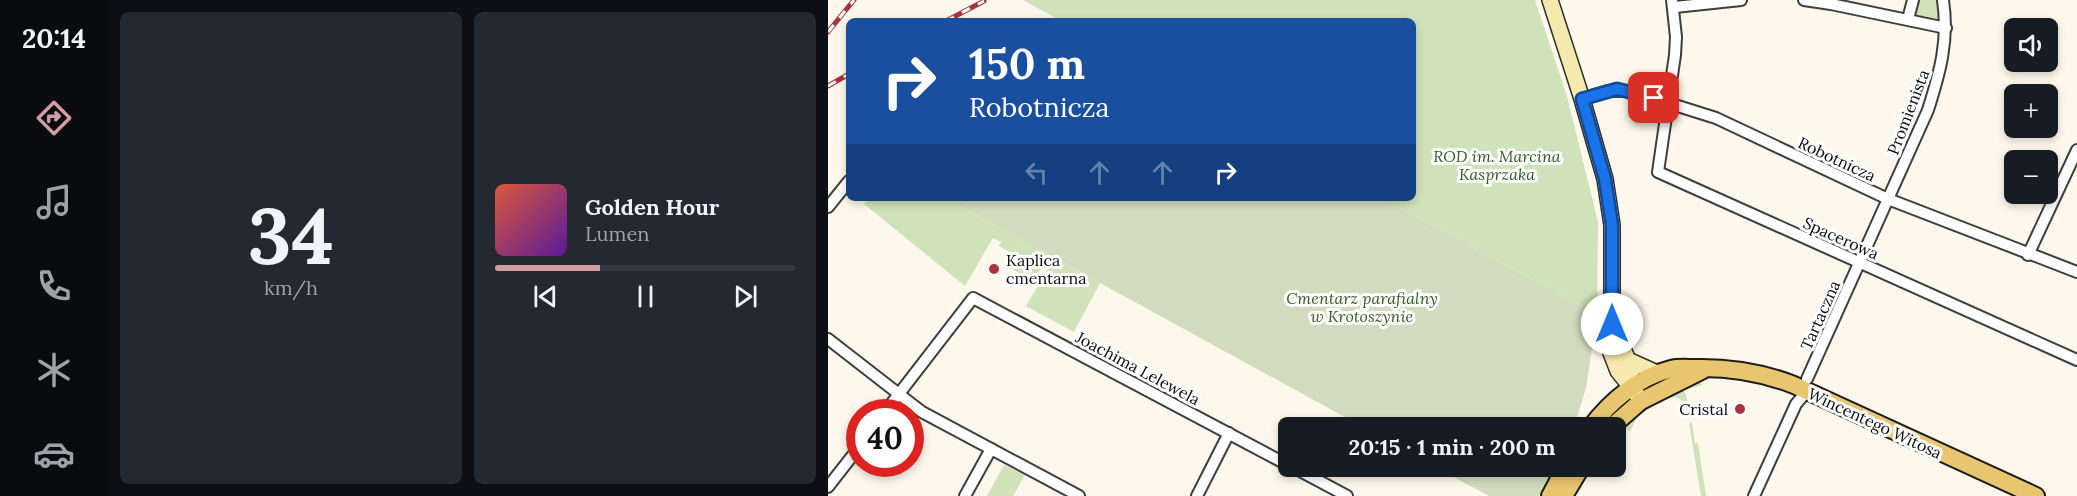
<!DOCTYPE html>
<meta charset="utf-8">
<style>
:root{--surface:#171b24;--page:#242831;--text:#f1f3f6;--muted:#9ea1a6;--line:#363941;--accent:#d19da4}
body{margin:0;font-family:Lora,serif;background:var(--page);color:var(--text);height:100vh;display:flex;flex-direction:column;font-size:22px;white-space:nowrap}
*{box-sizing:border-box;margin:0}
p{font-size:20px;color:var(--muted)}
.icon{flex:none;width:33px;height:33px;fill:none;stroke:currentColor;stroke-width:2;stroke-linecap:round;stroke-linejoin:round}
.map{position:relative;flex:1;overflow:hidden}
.side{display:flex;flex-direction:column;gap:12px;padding:12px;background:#0d0f14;width:720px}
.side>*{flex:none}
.guide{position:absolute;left:18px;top:18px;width:570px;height:183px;border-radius:9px;box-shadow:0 3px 9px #0003;background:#1a4fa0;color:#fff;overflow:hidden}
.tools{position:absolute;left:1176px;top:18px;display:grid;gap:12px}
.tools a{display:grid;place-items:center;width:54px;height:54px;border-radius:9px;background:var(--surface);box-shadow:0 3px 9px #0003;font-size:30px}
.speed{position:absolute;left:18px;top:399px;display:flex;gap:12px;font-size:30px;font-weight:700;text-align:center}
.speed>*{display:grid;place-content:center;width:78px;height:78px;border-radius:50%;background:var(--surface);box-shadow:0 3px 9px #0003;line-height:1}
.speed .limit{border:9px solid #d22;background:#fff;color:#111}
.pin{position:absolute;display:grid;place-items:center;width:51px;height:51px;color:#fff;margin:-26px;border-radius:12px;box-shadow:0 3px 9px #0006}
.me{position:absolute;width:66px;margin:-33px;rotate:0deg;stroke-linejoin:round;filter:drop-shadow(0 0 4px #0008)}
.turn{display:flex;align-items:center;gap:21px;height:126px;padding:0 24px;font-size:27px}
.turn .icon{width:78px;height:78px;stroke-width:2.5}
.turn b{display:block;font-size:42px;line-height:51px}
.lanes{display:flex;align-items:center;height:57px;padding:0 24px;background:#0003;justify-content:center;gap:30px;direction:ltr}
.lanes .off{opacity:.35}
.side .tile{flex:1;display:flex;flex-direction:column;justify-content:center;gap:9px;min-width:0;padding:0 21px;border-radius:9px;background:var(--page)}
.side .dial{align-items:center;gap:0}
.dial b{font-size:78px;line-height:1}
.song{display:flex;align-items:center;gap:18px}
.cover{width:72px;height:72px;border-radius:9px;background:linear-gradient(135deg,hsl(10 70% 55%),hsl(270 70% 35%))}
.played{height:6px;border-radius:3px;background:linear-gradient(90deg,var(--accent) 35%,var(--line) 35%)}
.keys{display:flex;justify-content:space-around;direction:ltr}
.side .tiles{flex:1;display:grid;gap:12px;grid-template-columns:repeat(2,1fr)}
.trip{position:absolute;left:450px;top:417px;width:348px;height:60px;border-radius:9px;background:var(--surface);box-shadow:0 3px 9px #0003;font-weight:700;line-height:60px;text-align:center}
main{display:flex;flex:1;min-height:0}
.tab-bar{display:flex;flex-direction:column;width:108px;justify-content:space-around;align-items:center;background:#090b0e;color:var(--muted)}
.tab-bar .icon{width:42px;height:42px}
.tab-bar .on{color:var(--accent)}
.tab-bar b{font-size:27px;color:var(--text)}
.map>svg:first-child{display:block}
.green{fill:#d0e2b9}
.cemetery{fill:#d3dbbf}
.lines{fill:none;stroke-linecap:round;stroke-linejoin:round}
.street-casing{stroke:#3e3e3e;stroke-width:14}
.secondary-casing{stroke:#2d2d2d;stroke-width:18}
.primary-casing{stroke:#1c1c1c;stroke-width:20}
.street{stroke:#fff;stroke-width:10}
.secondary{stroke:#f5eaad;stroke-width:15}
.primary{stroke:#e8c56f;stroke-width:16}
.rail-casing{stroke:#a9343f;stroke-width:5}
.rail{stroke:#fff;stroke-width:3;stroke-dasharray:9;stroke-linecap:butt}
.route-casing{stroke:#114b97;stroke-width:15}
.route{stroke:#1a73e8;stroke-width:10}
.poi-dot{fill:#a9343f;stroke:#fff;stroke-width:2}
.labels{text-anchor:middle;stroke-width:6;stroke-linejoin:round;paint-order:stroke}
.street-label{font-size:16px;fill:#0b0b0b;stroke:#fff}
.park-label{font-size:16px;font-style:italic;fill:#315a24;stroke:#fff}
.poi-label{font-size:16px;fill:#0b0b0b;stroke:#fff;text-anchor:start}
</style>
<main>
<nav class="tab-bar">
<b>20:14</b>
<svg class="icon on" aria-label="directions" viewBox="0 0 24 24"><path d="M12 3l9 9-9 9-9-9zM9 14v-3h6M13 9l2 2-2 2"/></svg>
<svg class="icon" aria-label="music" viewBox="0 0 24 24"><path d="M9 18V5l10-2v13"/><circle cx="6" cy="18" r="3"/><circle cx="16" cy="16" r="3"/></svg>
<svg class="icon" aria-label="phone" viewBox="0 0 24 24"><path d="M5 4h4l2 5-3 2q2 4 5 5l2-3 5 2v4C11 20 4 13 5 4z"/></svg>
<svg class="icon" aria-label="climate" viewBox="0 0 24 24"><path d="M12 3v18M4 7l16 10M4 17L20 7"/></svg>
<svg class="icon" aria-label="car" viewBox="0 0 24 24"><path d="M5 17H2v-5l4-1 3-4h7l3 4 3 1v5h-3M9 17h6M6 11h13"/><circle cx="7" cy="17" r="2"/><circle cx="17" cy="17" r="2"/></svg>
</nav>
<section class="side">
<div class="tiles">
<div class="tile dial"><b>34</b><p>km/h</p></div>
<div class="tile">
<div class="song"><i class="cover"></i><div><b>Golden Hour</b><p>Lumen</p></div></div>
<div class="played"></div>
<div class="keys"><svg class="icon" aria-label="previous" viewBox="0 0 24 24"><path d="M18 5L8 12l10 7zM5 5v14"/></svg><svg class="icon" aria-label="pause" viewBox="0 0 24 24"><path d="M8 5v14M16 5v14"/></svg><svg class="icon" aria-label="next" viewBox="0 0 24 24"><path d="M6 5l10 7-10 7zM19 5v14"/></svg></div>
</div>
</div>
</section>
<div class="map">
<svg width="1249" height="496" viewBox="0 0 1249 496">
<rect width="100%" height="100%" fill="#fdf8eb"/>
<g class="green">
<path d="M195,0H707L739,96L770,222L769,315L554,198H585V21H233Z"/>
<path d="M1088,0H1109L1112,16L1107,22L1090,18L1086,15Z"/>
<path d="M41,198H117L221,255L208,277L201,279L181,267L178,262L181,252L171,246L173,242L165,238L137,286L36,204Z"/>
<path d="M226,258L272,283L246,332L198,306Z"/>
<path d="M872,382L875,385L856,390L865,417L860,418L857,405L852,399L846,397L836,399L810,416L802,431L795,427L788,441V433C811,410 840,389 872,382Z"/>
<path d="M864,422L867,443H870L878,496H873L861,423Z"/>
<path d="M176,465L197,475L185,496H159Z"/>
</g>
<g class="cemetery">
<path d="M117,198H554L769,315L758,388L746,427H535Z"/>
<path d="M607,467H727L711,496H661Z"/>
</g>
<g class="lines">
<defs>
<g id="street">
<path d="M844,0L848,37L847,55L830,172L1249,360"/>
<path d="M976,0L1003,4L1118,28"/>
<path d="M847,7L913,0"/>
<path d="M1080,19L1085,0"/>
<path d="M754,99L780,91H802L888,118L1060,199L1249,272"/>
<path d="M0,207L21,181"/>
<path d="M1200,255L1249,150"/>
<path d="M0,339L94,412L251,496"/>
<path d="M979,379L1100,110C1112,72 1121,41 1115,0"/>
<path d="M57,412L145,298L460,465"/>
<path d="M463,466L519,496"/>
<path d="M0,487L32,446"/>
<path d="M137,496L163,449"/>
<path d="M369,496L401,433"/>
<path d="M926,496L968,404L979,391"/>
</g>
<g id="secondary">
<path d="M722,0L754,99L777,179L784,225V324L781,340L783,353L790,371L810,396"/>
<path d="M784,324L800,360L806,388"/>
<path d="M800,360L829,373"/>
</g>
<g id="primary">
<path d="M762,428C782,401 811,377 843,369C851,367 859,368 866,368C902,367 933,372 966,385L1208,496"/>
<path d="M782,428L813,401L875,370"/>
<path d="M722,496L738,466"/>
<path d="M736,496L754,466"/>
</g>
</defs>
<use href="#street" class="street-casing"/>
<use href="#secondary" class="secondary-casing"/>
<use href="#primary" class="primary-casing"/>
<use href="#street" class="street"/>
<use href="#secondary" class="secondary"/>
<use href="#primary" class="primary"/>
<defs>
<g id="rail">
<path d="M118,21L156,1"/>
<path d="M0,32L26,0"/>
<path d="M0,86L21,74"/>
</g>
</defs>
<use href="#rail" class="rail-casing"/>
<use href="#rail" class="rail"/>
</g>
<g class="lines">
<defs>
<path id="route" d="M784,324V225L777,179L754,99L789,89L826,98"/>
</defs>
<use href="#route" class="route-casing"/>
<use href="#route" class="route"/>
</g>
<g class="poi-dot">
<circle cx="166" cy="269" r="6"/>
<circle cx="912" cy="409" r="6"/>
</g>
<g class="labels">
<g class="street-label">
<text transform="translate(1080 112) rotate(-69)" y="6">Promienista</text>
<text transform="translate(1009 159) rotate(25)" y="6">Robotnicza</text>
<text transform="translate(1013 238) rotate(24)" y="6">Spacerowa</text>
<text transform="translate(992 315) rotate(-66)" y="6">Tartaczna</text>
<text transform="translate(310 368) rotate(28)" y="6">Joachima Lelewela</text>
<text transform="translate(1047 423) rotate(25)" y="6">Wincentego Witosa</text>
</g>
<g class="park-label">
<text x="669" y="162">ROD im. Marcina<tspan x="669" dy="18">Kasprzaka</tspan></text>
<text x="534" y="304">Cmentarz parafialny<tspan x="534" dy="18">w Krotoszynie</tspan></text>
</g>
<g class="poi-label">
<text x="178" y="266">Kaplica<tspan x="178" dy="18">cmentarna</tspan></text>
<text x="900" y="415" text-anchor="end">Cristal</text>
</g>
</g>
</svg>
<div class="tools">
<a><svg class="icon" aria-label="sound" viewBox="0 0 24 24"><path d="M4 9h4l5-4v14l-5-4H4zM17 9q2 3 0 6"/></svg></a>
<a>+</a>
<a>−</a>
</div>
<div class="speed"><div class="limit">40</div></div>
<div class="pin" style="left:826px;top:98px;background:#d93025"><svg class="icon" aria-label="arrive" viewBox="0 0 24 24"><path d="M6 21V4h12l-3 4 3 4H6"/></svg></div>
<svg class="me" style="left:784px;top:324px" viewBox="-20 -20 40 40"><circle r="19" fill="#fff"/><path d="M0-13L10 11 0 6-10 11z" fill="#1a73e8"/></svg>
<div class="trip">20:15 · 1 min · 200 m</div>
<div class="guide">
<div class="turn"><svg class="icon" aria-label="right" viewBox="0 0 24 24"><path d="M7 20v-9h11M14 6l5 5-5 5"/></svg><div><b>150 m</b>Robotnicza</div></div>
<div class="lanes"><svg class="icon off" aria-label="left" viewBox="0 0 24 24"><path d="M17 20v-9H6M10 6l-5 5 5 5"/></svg><svg class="icon off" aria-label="ahead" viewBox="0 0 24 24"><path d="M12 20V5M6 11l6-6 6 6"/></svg><svg class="icon off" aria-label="ahead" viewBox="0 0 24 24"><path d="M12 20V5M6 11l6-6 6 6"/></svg><svg class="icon" aria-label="right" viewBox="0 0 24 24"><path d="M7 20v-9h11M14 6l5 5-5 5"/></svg></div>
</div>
</div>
</main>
